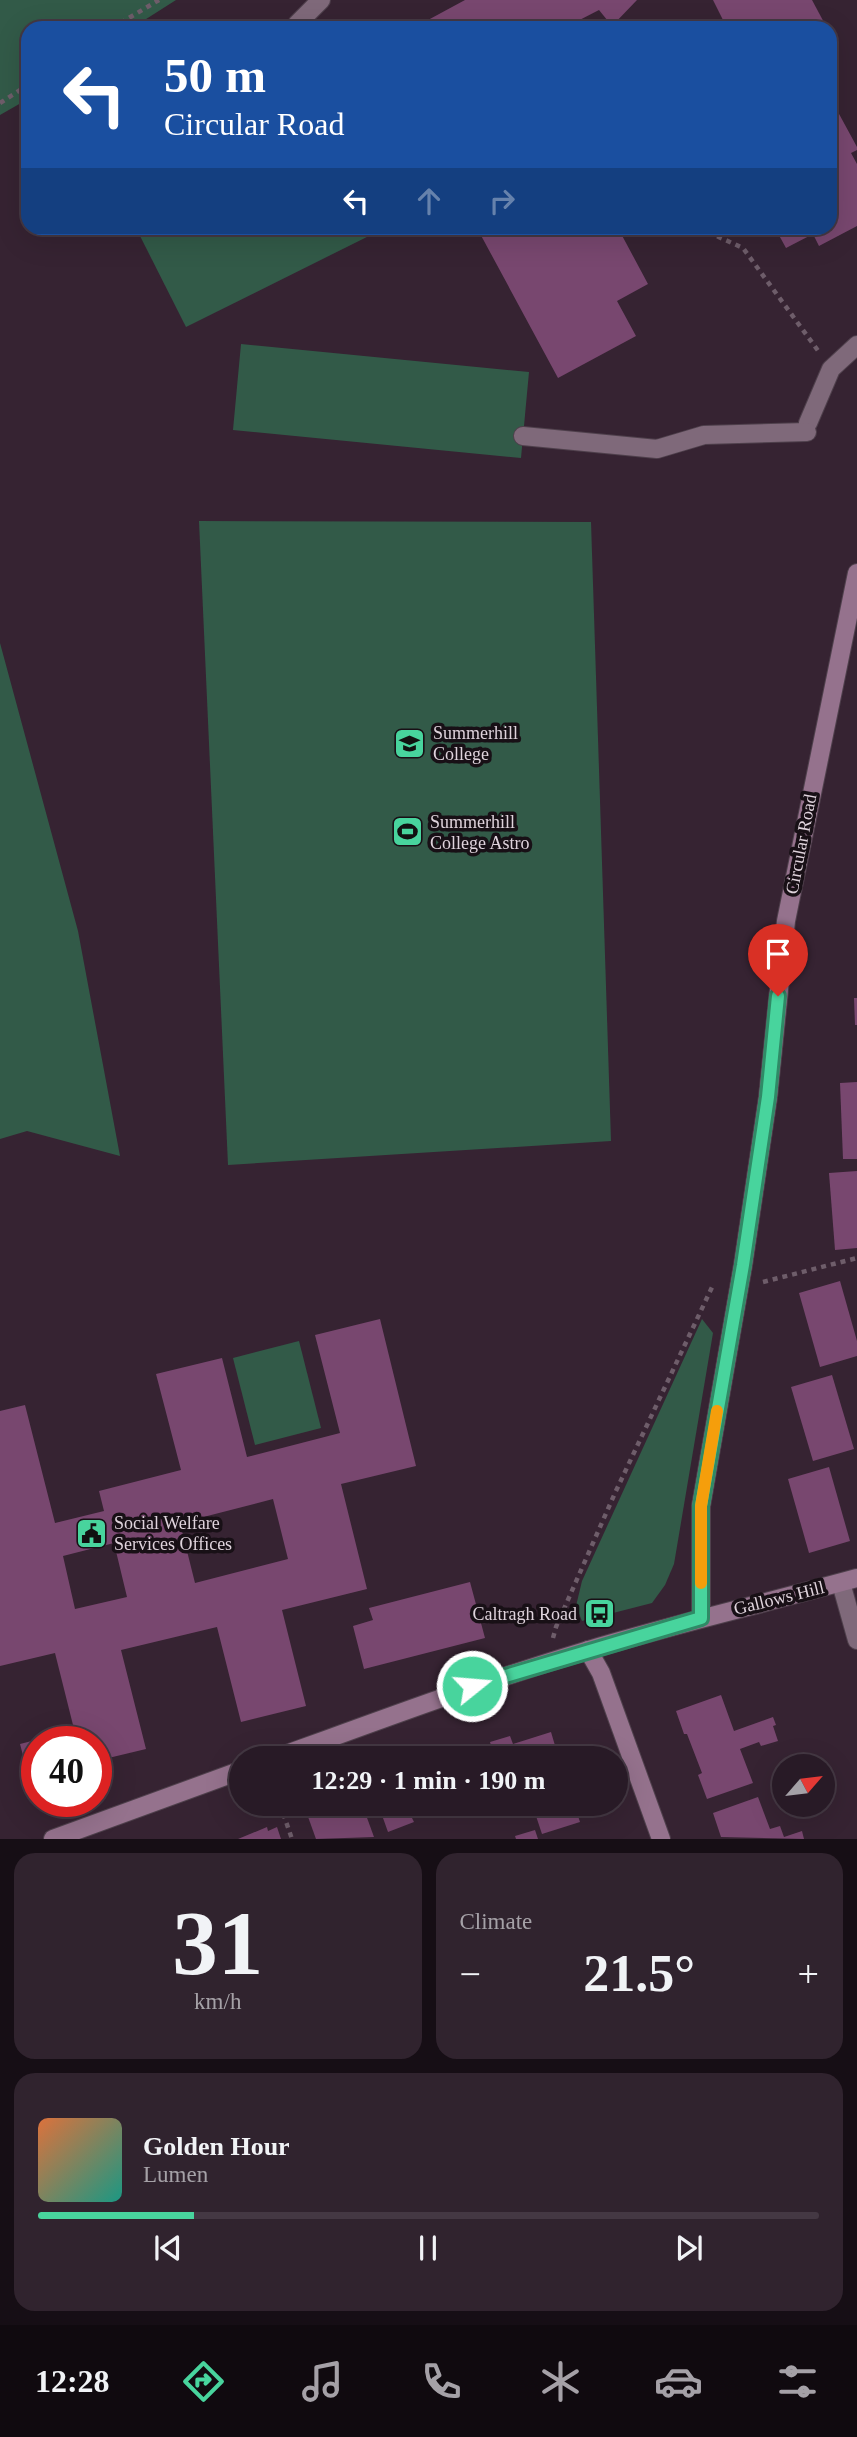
<!DOCTYPE html>
<meta charset="utf-8">
<style>
:root{--surface:#281a26;--page:#30232e;--text:#f1f3f6;--muted:#a5a1a7;--line:#443843;--accent:#48d49d}
body{margin:0;font-family:Georgia,serif;background:var(--page);color:var(--text);height:100vh;display:flex;flex-direction:column;font-size:26px;white-space:nowrap}
*{box-sizing:border-box;margin:0}
p{font-size:23px;color:var(--muted)}
.icon{flex:none;width:38px;height:38px;fill:none;stroke:currentColor;stroke-width:2;stroke-linecap:round;stroke-linejoin:round}
.map{position:relative;height:1839px;overflow:hidden}
.sheet{display:flex;flex-direction:column;gap:14px;padding:14px;background:#160e15;flex:1}
.sheet>*{flex:none}
.banner{position:absolute;left:21px;top:21px;width:816px;height:214px;border-radius:21px;box-shadow:0 7px 28px #0002,0 0 0 2px var(--line);background:#1a4fa0;color:#fff;overflow:hidden}
.needle{width:46px;rotate:62deg}
.controls{position:absolute;left:772px;top:1754px;display:grid;gap:14px}
.controls a{display:grid;place-items:center;width:63px;height:63px;border-radius:50%;background:var(--surface);box-shadow:0 7px 28px #0002,0 0 0 2px var(--line);font-size:35px}
.speed{position:absolute;left:21px;top:1726px;display:flex;gap:14px;font-size:35px;font-weight:700;text-align:center}
.speed>*{display:grid;place-content:center;width:91px;height:91px;border-radius:50%;background:var(--surface);box-shadow:0 7px 28px #0002,0 0 0 2px var(--line);line-height:1}
.speed .limit{border:10px solid #d22;background:#fff;color:#111}
.pin{position:absolute;display:grid;place-items:center;width:60px;height:60px;color:#fff;margin:-72px -30px;border-radius:50% 50% 50% 0;rotate:-45deg;box-shadow:0 0 7px #0007}
.pin .icon{rotate:45deg}
.me{position:absolute;width:77px;margin:-38px;rotate:73deg;stroke-linejoin:round;filter:drop-shadow(0 0 5px #0008)}
.turn{display:flex;align-items:center;gap:24px;height:147px;padding:0 28px;font-size:32px}
.turn .icon{width:91px;height:91px;stroke-width:2.5}
.turn b{display:block;font-size:49px;line-height:60px}
.lanes{display:flex;align-items:center;height:66px;padding:0 28px;background:#0003;justify-content:center;gap:35px;direction:ltr}
.lanes .off{opacity:.35}
.big{font-size:52px;font-weight:800;line-height:1.1}
.sheet .tile{flex:1;display:flex;flex-direction:column;justify-content:center;gap:10px;min-width:0;padding:0 24px;border-radius:21px;background:var(--page)}
.sheet .dial{align-items:center;gap:0}
.dial b{font-size:91px;line-height:1}
.song{display:flex;align-items:center;gap:21px}
.cover{width:84px;height:84px;border-radius:10px;background:linear-gradient(135deg,hsl(20 70% 55%),hsl(170 70% 35%))}
.played{height:7px;border-radius:4px;background:linear-gradient(90deg,var(--accent) 20%,var(--line) 20%)}
.keys{display:flex;justify-content:space-around;direction:ltr}
.heat{display:flex;justify-content:space-between;align-items:center;font-size:38px;direction:ltr}
.sheet .tiles{flex:1;display:grid;gap:14px;grid-template-columns:1fr 1fr}
.tile:last-child{grid-column:span 2}
.trip{position:absolute;left:229px;top:1746px;width:399px;height:70px;border-radius:35px;background:var(--surface);box-shadow:0 7px 28px #0002,0 0 0 2px var(--line);font-weight:800;line-height:70px;text-align:center}
.menu{display:flex;height:112px;justify-content:space-around;align-items:center;background:#100a0f;color:var(--muted)}
.menu .icon{width:49px;height:49px}
.menu .current{color:var(--accent)}
.menu b{font-size:32px;color:var(--text)}
.map>svg:first-child{display:block}
.green{fill:#325a48}
.building{fill:#78476f;fill-rule:evenodd}
.lines{fill:none;stroke-linecap:round;stroke-linejoin:round}
.lane-casing{stroke:#4f404c;stroke-width:20}
.secondary-casing{stroke:#4f404c;stroke-width:20}
.path{stroke:#6e5d6a;stroke-width:4.5;stroke-dasharray:5 5;stroke-linecap:butt}
.lane{stroke:#7f697a;stroke-width:18}
.secondary{stroke:#95728d;stroke-width:18}
.route-casing{stroke:#2f8a66;stroke-width:18}
.route{stroke:#48d49d;stroke-width:12}
.slow{stroke:#f59e0b;stroke-width:12}
.labels{text-anchor:middle;stroke-width:7;stroke-linejoin:round;paint-order:stroke}
.poi-label{font-size:18px;fill:#dfd3dc;stroke:#181016;text-anchor:start}
.street-label{font-size:18px;fill:#dfd3dc;stroke:#181016}
</style>
<div class="map">
<svg width="857" height="1839" viewBox="0 0 857 1839">
<rect width="100%" height="100%" fill="#362332"/>
<g class="green">
<path d="M0,0H176L132,28H28V99L0,115Z"/>
<path d="M136,228H385L186,327Z"/>
<path d="M241,344L529,372L521,458L233,430Z"/>
<path d="M199,521L591,522L611,1141L228,1165Z"/>
<path d="M0,643L78,931L120,1156L27,1131L0,1139Z"/>
<path d="M702,1319L713,1333L674,1564L665,1585L652,1603L582,1621L576,1606L582,1581Z"/>
<path d="M299,1341L321,1428L255,1445L233,1358Z"/>
</g>
<g class="building">
<path d="M465,0H637L612,26L599,10L564,28H433L428,20Z"/>
<path d="M713,0H812L827,28H727Z"/>
<path d="M830,32L837,46L830,49Z"/>
<path d="M832,101L857,147V150L851,153L857,164V226L819,246L813,234L786,248L775,228H830V102Z"/>
<path d="M477,228H618L648,284L617,301L636,336L558,378Z"/>
<path d="M854,998H857V1025H855Z"/>
<path d="M857,1082V1159H843L840,1083Z"/>
<path d="M857,1171V1248L835,1250L829,1173Z"/>
<path d="M840,1281L857,1341V1356L820,1367L799,1293Z"/>
<path d="M380,1319L416,1466L341,1484L367,1589L282,1610L306,1706L241,1722L217,1627L121,1650L146,1749L96,1761V1741H77L55,1653L0,1666V1411L25,1405L55,1523L104,1511L99,1491L181,1470L156,1374L222,1358L247,1457L340,1433L315,1335ZM273,1499L288,1559L195,1583L180,1523ZM114,1543L127,1597L75,1609L63,1556Z"/>
<path d="M832,1375L854,1449L813,1461L791,1387Z"/>
<path d="M829,1467L850,1541L809,1553L788,1479Z"/>
<path d="M470,1582L485,1638L364,1669L353,1626L373,1620L369,1608Z"/>
<path d="M721,1695L734,1731L773,1717L776,1725L773,1726L778,1741L761,1746L759,1742L740,1749L753,1783L707,1799L698,1775L702,1773L687,1734H684L676,1711Z"/>
<path d="M551,1732L559,1759H518L515,1749L494,1755L490,1742L510,1736L513,1744Z"/>
<path d="M59,1734L61,1741H37V1764L26,1767L20,1744Z"/>
<path d="M758,1797L770,1829L780,1826L784,1837L802,1831L804,1839L721,1837L713,1813Z"/>
<path d="M332,1804H362L374,1837L316,1839L307,1814Z"/>
<path d="M378,1804H421L424,1814L412,1818L414,1822L388,1832Z"/>
<path d="M532,1804H574L580,1822L542,1834Z"/>
<path d="M267,1827L268,1831L277,1827L281,1839H238Z"/>
<path d="M535,1830L538,1839H516L515,1836Z"/>
</g>
<g class="lines">
<defs>
<g id="lane">
<path d="M297,24L321,0"/>
<path d="M808,423L831,369L857,345"/>
<path d="M523,436L657,449L704,435L807,432"/>
<path d="M841,1583L857,1640"/>
</g>
<g id="secondary">
<path d="M701,1618V1506L743,1265L768,1097L786,921L857,573"/>
<path d="M588,1650L601,1673L661,1839"/>
<path d="M273,1759C377,1721 479,1683 585,1651C675,1624 766,1603 857,1578"/>
<path d="M53,1839L242,1770"/>
</g>
</defs>
<use href="#lane" class="lane-casing"/>
<use href="#secondary" class="secondary-casing"/>
<g class="path">
<path d="M112,28L159,0"/>
<path d="M0,103L28,85"/>
<path d="M699,228L743,248L819,352"/>
<path d="M763,1282L857,1258"/>
<path d="M553,1638L556,1627L615,1493L714,1283"/>
<path d="M280,1804L292,1839"/>
</g>
<use href="#lane" class="lane"/>
<use href="#secondary" class="secondary"/>
</g>
<g class="lines">
<defs>
<path id="route" d="M472,1686L701,1618V1506L743,1265L768,1097L778,996"/>
</defs>
<use href="#route" class="route-casing"/>
<use href="#route" class="route"/>
<path class="slow" d="M701,1583V1506L717,1411"/>
</g>
<defs>
<symbol id="school-square" viewBox="-11 -11 22 22"><rect x="-9" y="-9" width="18" height="18" rx="4" fill="#48d49d" stroke="#181016"/><path d="M0-5L7-2L0 1L-7-2ZM-4 1L0 2.5L4 1V4Q0 6-4 4Z" fill="#111"/></symbol>
<symbol id="stadium-square" viewBox="-11 -11 22 22"><rect x="-9" y="-9" width="18" height="18" rx="4" fill="#48d49d" stroke="#181016"/><path d="M0-5a6.5 5 0 1 0 0 10a6.5 5 0 1 0 0-10ZM-3.5-1.8h7v3.6h-7Z" fill="#111"/></symbol>
<symbol id="civic-square" viewBox="-11 -11 22 22"><rect x="-9" y="-9" width="18" height="18" rx="4" fill="#48d49d" stroke="#181016"/><path d="M-.6-6.5H3V-4.5H.6V-3L4-1V1h2V6H-6V1h2V-1L-.6-3ZM-1.2 2.5V6h2.4V2.5Z" fill="#111"/></symbol>
<symbol id="bus-square" viewBox="-11 -11 22 22"><rect x="-9" y="-9" width="18" height="18" rx="4" fill="#48d49d" stroke="#181016"/><path d="M-5-6H5V4H4V6H2V4H-2V6H-4V4H-5ZM-3.5-4V0h7V-4ZM-3.5 1.2v1.5H-2V1.2ZM2 1.2v1.5H3.5V1.2Z" fill="#111"/></symbol>
</defs>
<g fill-rule="evenodd">
<use href="#school-square" x="392" y="726" width="35" height="35"/>
<use href="#stadium-square" x="390" y="814" width="35" height="35"/>
<use href="#civic-square" x="74" y="1516" width="35" height="35"/>
<use href="#bus-square" x="582" y="1596" width="35" height="35"/>
</g>
<g class="labels">
<g class="poi-label">
<text x="433" y="739">Summerhill<tspan x="433" dy="21">College</tspan></text>
<text x="430" y="828">Summerhill<tspan x="430" dy="21">College Astro</tspan></text>
<text x="114" y="1529">Social Welfare<tspan x="114" dy="21">Services Offices</tspan></text>
<text x="577" y="1620" text-anchor="end">Caltragh Road</text>
</g>
<g class="street-label">
<text transform="translate(801 844) rotate(-79)" y="6">Circular Road</text>
<text transform="translate(779 1598) rotate(-14)" y="6">Gallows Hill</text>
</g>
</g>
</svg>
<div class="controls">
<a><svg class="needle" viewBox="-14 -14 28 28"><path d="M0-13l5 13h-10z" fill="#e53935"/><path d="M0 13l5-13h-10z" fill="#a5a1a7"/></svg></a>
</div>
<div class="speed"><div class="limit">40</div></div>
<div class="pin" style="left:778px;top:996px;background:#d93025"><svg class="icon" aria-label="arrive" viewBox="0 0 24 24"><path d="M6 21V4h12l-3 4 3 4H6"/></svg></div>
<svg class="me" style="left:472px;top:1686px" viewBox="-20 -20 40 40"><circle r="17" fill="#48d49d" stroke="#fff" stroke-width="3"/><path d="M0-11L8 9 0 5-8 9z" fill="#fff"/></svg>
<div class="trip">12:29 · 1 min · 190 m</div>
<div class="banner">
<div class="turn"><svg class="icon" aria-label="left" viewBox="0 0 24 24"><path d="M17 20v-9H6M10 6l-5 5 5 5"/></svg><div><b>50 m</b>Circular Road</div></div>
<div class="lanes"><svg class="icon" aria-label="left" viewBox="0 0 24 24"><path d="M17 20v-9H6M10 6l-5 5 5 5"/></svg><svg class="icon off" aria-label="ahead" viewBox="0 0 24 24"><path d="M12 20V5M6 11l6-6 6 6"/></svg><svg class="icon off" aria-label="right" viewBox="0 0 24 24"><path d="M7 20v-9h11M14 6l5 5-5 5"/></svg></div>
</div>
</div>
<section class="sheet">
<div class="tiles">
<div class="tile dial"><b>31</b><p>km/h</p></div>
<div class="tile"><p>Climate</p>
<div class="heat"><a>−</a><b class="big">21.5°</b><a>+</a></div>
</div>
<div class="tile">
<div class="song"><i class="cover"></i><div><b>Golden Hour</b><p>Lumen</p></div></div>
<div class="played"></div>
<div class="keys"><svg class="icon" aria-label="previous" viewBox="0 0 24 24"><path d="M18 5L8 12l10 7zM5 5v14"/></svg><svg class="icon" aria-label="pause" viewBox="0 0 24 24"><path d="M8 5v14M16 5v14"/></svg><svg class="icon" aria-label="next" viewBox="0 0 24 24"><path d="M6 5l10 7-10 7zM19 5v14"/></svg></div>
</div>
</div>
</section>
<nav class="menu">
<b>12:28</b>
<svg class="icon current" aria-label="directions" viewBox="0 0 24 24"><path d="M12 3l9 9-9 9-9-9zM9 14v-3h6M13 9l2 2-2 2"/></svg>
<svg class="icon" aria-label="music" viewBox="0 0 24 24"><path d="M9 18V5l10-2v13"/><circle cx="6" cy="18" r="3"/><circle cx="16" cy="16" r="3"/></svg>
<svg class="icon" aria-label="phone" viewBox="0 0 24 24"><path d="M5 4h4l2 5-3 2q2 4 5 5l2-3 5 2v4C11 20 4 13 5 4z"/></svg>
<svg class="icon" aria-label="climate" viewBox="0 0 24 24"><path d="M12 3v18M4 7l16 10M4 17L20 7"/></svg>
<svg class="icon" aria-label="car" viewBox="0 0 24 24"><path d="M5 17H2v-5l4-1 3-4h7l3 4 3 1v5h-3M9 17h6M6 11h13"/><circle cx="7" cy="17" r="2"/><circle cx="17" cy="17" r="2"/></svg>
<svg class="icon" aria-label="filters" viewBox="0 0 24 24"><path d="M4 7h16M4 17h16"/><circle cx="9" cy="7" r="2"/><circle cx="15" cy="17" r="2"/></svg>
</nav>
